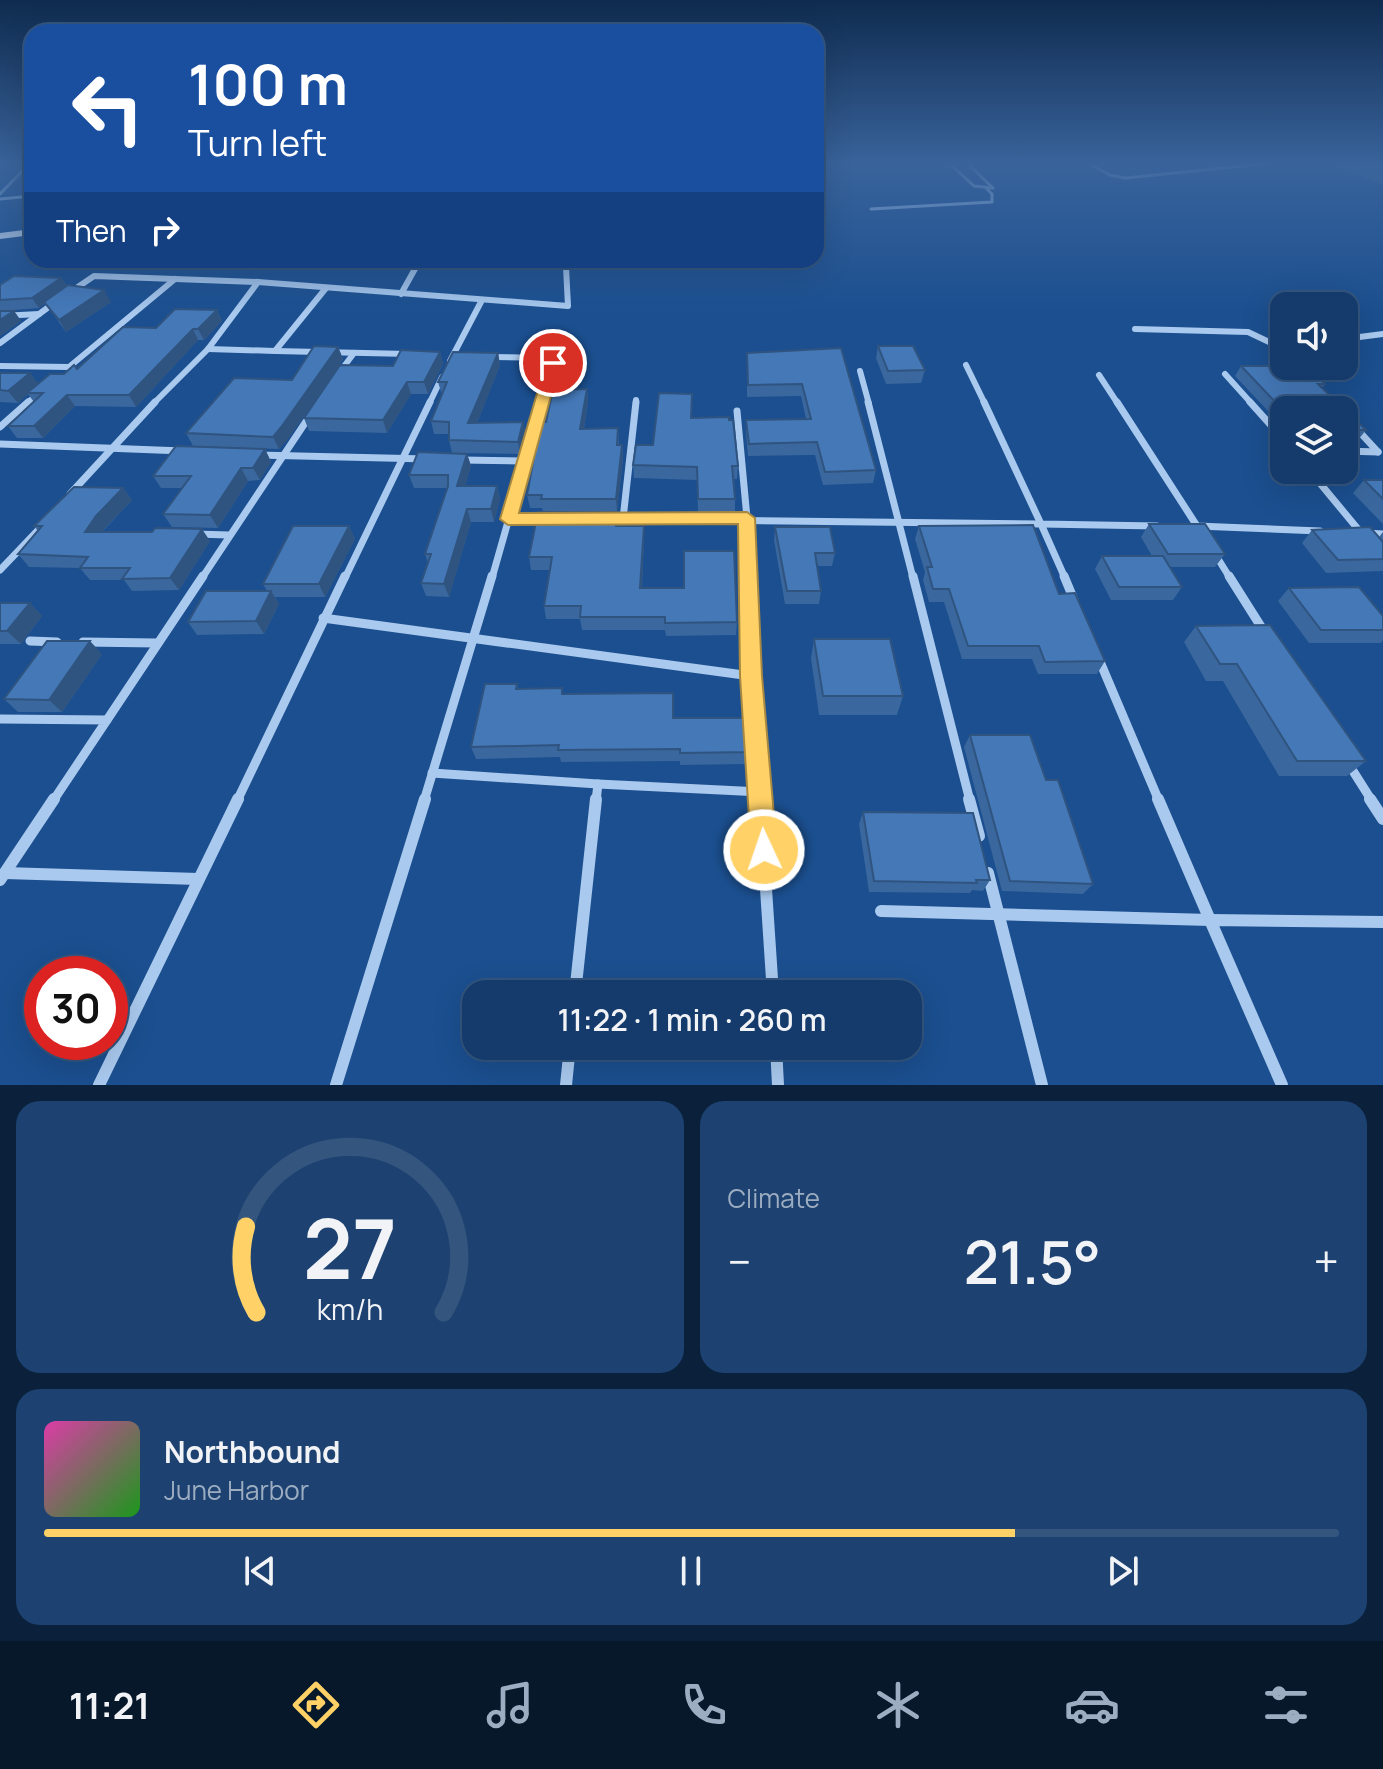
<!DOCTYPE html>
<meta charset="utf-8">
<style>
:root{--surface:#143b6b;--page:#1d4271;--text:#f1f3f6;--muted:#9dadc1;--line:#33557e;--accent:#ffd166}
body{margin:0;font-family:Manrope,sans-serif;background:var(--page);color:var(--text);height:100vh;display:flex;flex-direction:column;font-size:30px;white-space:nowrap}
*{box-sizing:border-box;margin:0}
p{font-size:26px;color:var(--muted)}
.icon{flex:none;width:44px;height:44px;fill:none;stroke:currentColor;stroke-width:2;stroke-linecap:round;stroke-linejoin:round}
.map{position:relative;height:1085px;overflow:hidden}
.drawer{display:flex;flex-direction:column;gap:16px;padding:16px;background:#0b203b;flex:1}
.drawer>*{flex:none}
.guide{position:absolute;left:24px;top:24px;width:800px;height:244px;border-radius:24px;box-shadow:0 8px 32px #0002,0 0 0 2px var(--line);background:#1a4fa0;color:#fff;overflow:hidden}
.buttons{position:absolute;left:1270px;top:292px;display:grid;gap:16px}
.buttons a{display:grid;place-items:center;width:88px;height:88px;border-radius:16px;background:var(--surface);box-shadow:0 8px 32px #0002,0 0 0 2px var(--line);font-size:40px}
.speed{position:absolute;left:24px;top:956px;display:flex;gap:16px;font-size:40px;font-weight:700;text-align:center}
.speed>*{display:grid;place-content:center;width:104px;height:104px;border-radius:50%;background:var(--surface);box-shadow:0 8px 32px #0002,0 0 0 2px var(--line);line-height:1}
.speed .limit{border:12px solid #d22;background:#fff;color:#111}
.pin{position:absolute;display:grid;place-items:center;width:68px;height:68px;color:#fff;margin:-34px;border:4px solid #fff;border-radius:50%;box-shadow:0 2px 8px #0007}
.me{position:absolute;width:88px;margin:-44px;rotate:357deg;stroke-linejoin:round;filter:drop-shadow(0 0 6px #0008)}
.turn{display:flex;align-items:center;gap:28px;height:168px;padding:0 32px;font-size:36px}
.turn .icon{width:104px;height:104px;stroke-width:2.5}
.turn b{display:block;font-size:56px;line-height:68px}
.then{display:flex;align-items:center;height:76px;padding:0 32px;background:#0003;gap:16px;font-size:30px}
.big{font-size:60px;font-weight:600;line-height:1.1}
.drawer .widget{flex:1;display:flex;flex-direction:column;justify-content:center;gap:12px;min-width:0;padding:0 28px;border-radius:24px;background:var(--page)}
.drawer .dial{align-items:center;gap:0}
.dial svg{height:208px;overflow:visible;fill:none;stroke:var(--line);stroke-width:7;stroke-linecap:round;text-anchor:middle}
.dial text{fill:var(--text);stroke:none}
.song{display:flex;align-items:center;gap:24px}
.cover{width:96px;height:96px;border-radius:12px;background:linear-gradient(135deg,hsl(320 70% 55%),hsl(120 70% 35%))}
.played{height:8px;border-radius:4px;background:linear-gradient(90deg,var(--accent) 75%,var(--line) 75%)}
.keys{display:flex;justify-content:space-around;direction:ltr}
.heat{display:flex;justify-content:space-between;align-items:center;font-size:44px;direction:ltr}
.drawer .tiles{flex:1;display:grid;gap:16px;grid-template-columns:1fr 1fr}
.widget:last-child{grid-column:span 2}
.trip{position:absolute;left:462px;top:980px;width:460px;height:80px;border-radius:24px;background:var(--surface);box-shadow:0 8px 32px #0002,0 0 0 2px var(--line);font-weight:600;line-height:80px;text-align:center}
.dock{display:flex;height:128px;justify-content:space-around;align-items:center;background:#08182b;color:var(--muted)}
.dock .icon{width:56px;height:56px}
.dock .selected{color:var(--accent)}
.dock b{font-size:36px;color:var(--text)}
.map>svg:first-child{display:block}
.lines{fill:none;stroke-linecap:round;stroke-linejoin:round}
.lane{stroke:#a9c9ee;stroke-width:3}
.street-far4{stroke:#a9c9ee;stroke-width:5}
.street-far3{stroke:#a9c9ee;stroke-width:6}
.street-far2{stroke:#a9c9ee;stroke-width:7}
.street-far1{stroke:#a9c9ee;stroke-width:9}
.street{stroke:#a9c9ee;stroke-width:12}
.secondary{fill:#d6e6fa;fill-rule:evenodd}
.wall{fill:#3a679d}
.shaded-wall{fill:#305480}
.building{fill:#4478b7;stroke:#305480;stroke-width:2}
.route{fill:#ffd166;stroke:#a68842;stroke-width:2}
</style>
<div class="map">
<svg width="1383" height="1085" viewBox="0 0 1383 1085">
<rect width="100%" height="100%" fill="#1b4f8f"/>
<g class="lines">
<g class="lane">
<path d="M948,162L974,186L993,188L966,162"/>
<path d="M1086,162L1110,175L1125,178L1283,162"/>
<path d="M0,194L31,162"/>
<path d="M0,199L32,196"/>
<path d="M871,209L992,202V194L987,189"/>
</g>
<g class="street-far4">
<path d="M566,260V269"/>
<path d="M415,269L420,260"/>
</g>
<g class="street-far3">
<path d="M69,293L94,276L258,282L568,306L566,267"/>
<path d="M401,294L416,267"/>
<path d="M0,316L39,314"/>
<path d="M1135,329L1248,332L1284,349"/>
<path d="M1344,339L1383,334"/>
<path d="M0,343L54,303"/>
<path d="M208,349L275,351L326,288"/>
<path d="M275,351L409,354"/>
<path d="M491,357L554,358"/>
<path d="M450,361L482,300"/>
<path d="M966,365L985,404"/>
<path d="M0,366L69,367L175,279"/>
<path d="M860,371L869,404"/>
<path d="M339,373L354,353"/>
<path d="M1225,374L1252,404"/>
<path d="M1099,375L1118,404"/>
<path d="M26,404L38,394"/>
<path d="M153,404L208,349L258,282"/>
<path d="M429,404L442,377"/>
<path d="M541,404L555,355"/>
<path d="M636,404V400"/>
</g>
<g class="street-far2">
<path d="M868,402L913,578"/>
<path d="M984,402L1041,524L1157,526"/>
<path d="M1117,402L1197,526L1320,531"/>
<path d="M1250,402L1284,440"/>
<path d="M737,411L747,518L749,578"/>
<path d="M1344,415L1378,452"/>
<path d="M0,427L28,402"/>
<path d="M0,444L183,451"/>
<path d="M1344,451L1378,452"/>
<path d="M257,455L427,459"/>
<path d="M461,460L524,461"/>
<path d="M1309,470L1362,534"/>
<path d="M70,494L155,402"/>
<path d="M508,519H548"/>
<path d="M609,519L1041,524L1065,578"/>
<path d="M623,519L636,402"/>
<path d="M1365,533L1383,534"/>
<path d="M194,534L229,535"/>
<path d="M1215,554L1230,578"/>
<path d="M0,570L43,525"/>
<path d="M202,578L311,414"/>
<path d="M345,578L430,402"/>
<path d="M492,578L542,402"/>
</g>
<g class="street-far1">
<path d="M748,576L751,676L760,801"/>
<path d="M913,576L970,801"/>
<path d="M1064,576L1074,600"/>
<path d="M1229,576L1265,633"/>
<path d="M323,618L751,676"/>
<path d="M30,641L57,642"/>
<path d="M83,642L157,643"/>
<path d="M1098,657L1159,801"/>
<path d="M0,719L107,720L53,801"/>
<path d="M107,720L203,576"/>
<path d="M1348,763L1372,801"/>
<path d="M432,773L598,784"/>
<path d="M237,801L345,576"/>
<path d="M424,801L492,576"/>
<path d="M596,801L598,784L761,792"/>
</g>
<g class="street">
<path d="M760,799L773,994"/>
<path d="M969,799L979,836"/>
<path d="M1370,799L1383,819"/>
<path d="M5,873L198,879"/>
<path d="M988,873L1042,1085"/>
<path d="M0,880L54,799"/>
<path d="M881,911L1210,920L1158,799"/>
<path d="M575,994L596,799"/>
<path d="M776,1046L778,1085"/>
<path d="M99,1085L238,799"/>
<path d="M336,1085L425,799"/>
<path d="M566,1085L570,1046"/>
<path d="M1282,1085L1210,920L1383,922"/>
</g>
<path class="secondary" d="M32,229V235L0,239V233Z"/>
</g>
<g class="wall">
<path d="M1333,162H1383V185L1331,164Z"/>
<path d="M61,278L67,286L111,302L66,332L45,303L39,308L3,311H14L21,321L0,336V285Z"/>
<path d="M217,310L222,321L204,340H198L136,407L75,406L43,438H17L8,426L34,402L28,394L18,403L0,402V373H30L38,384L77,369L156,328Z"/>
<path d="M878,346L925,370L921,383L886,384L876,358Z"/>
<path d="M338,347L343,359L288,439L279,449L193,446L186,433L292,380Z"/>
<path d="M841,348L876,470L873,483L823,485L815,455L748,456L746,433V420L806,419L801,396L747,397V353Z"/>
<path d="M440,352L443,364L428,394H411L387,433L309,431L304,418L393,366Z"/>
<path d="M498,353L500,365L477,423L523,422L526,435L520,454L452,453L449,440V434H434L431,421L442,395L438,382Z"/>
<path d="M1241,366L1325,384L1322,388L1366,430L1358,440H1344V410H1284V428L1235,376Z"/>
<path d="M587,389L588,402L584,429L618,428L619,445H622L623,458L617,512H616L617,526L644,539L642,588L737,622L736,635L666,636L665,630H582L580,619H546L544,606L550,570H531L529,557L543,512L542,508H530L527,495L534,454L531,441L546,422Z"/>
<path d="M691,418L738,466L737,479H734L735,499V512H698L697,480L634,478L633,465L653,445Z"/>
<path d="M265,449L271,462L260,480L248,481L218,528L172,527L163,514L182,488H161L153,476Z"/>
<path d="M467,454L471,466L465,486H497L500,499L494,522H471L449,597L426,596L421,583L428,563L425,554L447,488H414L409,475Z"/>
<path d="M1364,480H1383V524L1353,493Z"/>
<path d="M123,488L132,500L102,532L210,541L179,590L132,591L124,580H90L80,568L29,567L18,554L38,531L34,526Z"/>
<path d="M1149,524L1225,554L1215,567H1170L1182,587L1173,600H1111L1095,569L1102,556H1152L1141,537Z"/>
<path d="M349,526L355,539L325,597H275L279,604L264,634L197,635L188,622L267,591L263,584Z"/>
<path d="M919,526L1059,594L1105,661L1097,674H1038L1032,659H962L944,602H929L923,580L925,572L915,539Z"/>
<path d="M775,527L835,553L832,566H817L821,591L819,604H785L774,540Z"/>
<path d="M1312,530L1379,537L1383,532V571L1326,573L1302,543Z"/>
<path d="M1289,588L1383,616V640L1381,643H1309L1278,601Z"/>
<path d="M0,603H30L42,616L21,644H0Z"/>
<path d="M1196,626L1366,761L1347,776H1279L1223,681H1206L1184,642Z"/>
<path d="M814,639L903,696L897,715H819L811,658Z"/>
<path d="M102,654L62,712H18L4,699Z"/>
<path d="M517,684L518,689L563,694L674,718L751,752L750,764L680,765V761L561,762L560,757L476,759L471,747Z"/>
<path d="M970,735L1046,780L1093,884L1083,894L1002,891L964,747Z"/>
<path d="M863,812L990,880L983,891L972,890L970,893L869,892L859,824Z"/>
</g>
<g class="shaded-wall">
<path d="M61,278L68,287L39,308L32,298Z"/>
<path d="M104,290L111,302L66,332L59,320Z"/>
<path d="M217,310L222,321L204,340L198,329Z"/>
<path d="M14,311L21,321L0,336V320Z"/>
<path d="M193,329L198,340L136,407L129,395Z"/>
<path d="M338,347L343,359L288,439L279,449L273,437Z"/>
<path d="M440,352L443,364L428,394L424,382Z"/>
<path d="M498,353L500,365L472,436L468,423Z"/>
<path d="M30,373L39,385L27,393L28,394L18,403L8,391Z"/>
<path d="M407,382L411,394L387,433L383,420Z"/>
<path d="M587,389L588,402L582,441L580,429Z"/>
<path d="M67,395L75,406L43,438L34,426Z"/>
<path d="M523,422L526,435L520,454L518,442Z"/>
<path d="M622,445L623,458L617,512L616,499Z"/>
<path d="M265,449L271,462L260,480L253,468Z"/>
<path d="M467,454L471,466L461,499L457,486Z"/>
<path d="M241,468L248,481L218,528L210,515Z"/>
<path d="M497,486L500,499L494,522L491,509Z"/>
<path d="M123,488L132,500L105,528L95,544L85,532L96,516Z"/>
<path d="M467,509L471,522L449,597L444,584Z"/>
<path d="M349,526L355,539L325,597L319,584Z"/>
<path d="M644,526V539L641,602L640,588Z"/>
<path d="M202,529L210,541L179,590L170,578Z"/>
<path d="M271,591L279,604L264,634L256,621Z"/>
<path d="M30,603L42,616L21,644L7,631Z"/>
<path d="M90,641L102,654L62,712L49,700Z"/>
</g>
<g class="building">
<path d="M1356,162H1373L1383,166V172Z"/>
<path d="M14,276L61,278L32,298L0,300V285Z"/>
<path d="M68,285L104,290L59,320L44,302Z"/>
<path d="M175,309L217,310L198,329H193L129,395H67L34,426H8L43,393H27L50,374H64L74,365L77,369L123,327L156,328Z"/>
<path d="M0,311H14L0,320Z"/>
<path d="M314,346L338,347L282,426L273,437L186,433L234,378L292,380Z"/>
<path d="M878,346H913L925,370L888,371Z"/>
<path d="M841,348L876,470L825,472L817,442L749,444L746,420L811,419L802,384L748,385L747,353Z"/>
<path d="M401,350L440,352L424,382H407L383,420L304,418L340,365L393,366Z"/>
<path d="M453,352L498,353L468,423L523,422L518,442L449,440V422L431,421L447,382H438Z"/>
<path d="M1241,366H1306L1325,384H1318L1366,430H1344V410H1284V411Z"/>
<path d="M0,373H30L8,391L0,390Z"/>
<path d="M587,389L580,429L618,428L617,445H622L616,499H541L542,495H527L537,441H531L537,422H546L553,390Z"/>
<path d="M659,393L692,394L691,418L729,417V420H733L738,466H732L735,499H698L697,467L633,465L636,445H653Z"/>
<path d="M176,446L265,449L253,468H241L210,515L163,514L191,476H153Z"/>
<path d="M418,452L467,454L457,486H497L491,509H467L444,584L421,583L431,554H425L448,486V475H409Z"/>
<path d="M1364,480H1383V499Z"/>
<path d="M74,487L123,488L96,516L85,532H152L155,528L202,529L170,578L122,579L130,568H80L88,557L18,554L42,526H34Z"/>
<path d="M538,512H616V526H644L640,588H684V551H734L737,622L665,623V617H580L581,606H544L552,557H529Z"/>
<path d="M1149,524H1205L1225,554H1168Z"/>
<path d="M1033,525L1059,594L1075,593L1105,661L1045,662L1039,646H968L949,589H933L927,567H932L919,526Z"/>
<path d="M293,526H349L319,584H263Z"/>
<path d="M775,527H830L835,553H815L821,591H787Z"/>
<path d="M1370,527L1383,542V559L1338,560L1312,530Z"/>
<path d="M1102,556H1163L1182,587H1119Z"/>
<path d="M1359,587L1383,616V630H1321L1289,588Z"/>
<path d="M206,591H271L256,621L188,622Z"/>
<path d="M0,603H30L7,631H0Z"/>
<path d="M1270,625L1366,761H1297L1237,664H1220L1196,626Z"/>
<path d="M814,639H890L903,696H823Z"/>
<path d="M47,641H90L49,700L4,699Z"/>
<path d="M485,684H517L516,689L562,688V694L673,693V718H749L751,752L680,753V749L558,750L559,745L471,747Z"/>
<path d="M970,735H1030L1046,780H1058L1093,884L1010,881Z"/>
<path d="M863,812L973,813L990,880H976L977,883L874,881Z"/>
</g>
<linearGradient id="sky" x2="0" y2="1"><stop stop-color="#0f2b4f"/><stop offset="0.52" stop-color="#39639b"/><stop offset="1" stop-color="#39639b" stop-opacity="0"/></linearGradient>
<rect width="1383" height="314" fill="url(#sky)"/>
<path class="route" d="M553,358L560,363L519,513L747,512L755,518L762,676L777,850L773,859L764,862L755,859L751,850L740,676L738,524L508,525L500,519L546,363Z"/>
</svg>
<div class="buttons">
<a><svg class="icon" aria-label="sound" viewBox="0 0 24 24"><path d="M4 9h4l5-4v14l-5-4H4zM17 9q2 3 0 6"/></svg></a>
<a><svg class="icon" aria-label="layers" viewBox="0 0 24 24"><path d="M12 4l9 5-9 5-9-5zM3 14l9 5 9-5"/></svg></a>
</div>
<div class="speed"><div class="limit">30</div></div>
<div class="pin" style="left:553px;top:363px;background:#d93025"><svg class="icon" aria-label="arrive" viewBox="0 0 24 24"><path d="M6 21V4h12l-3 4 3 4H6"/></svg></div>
<svg class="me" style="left:764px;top:850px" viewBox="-20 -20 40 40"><circle r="17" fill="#ffd166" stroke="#fff" stroke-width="3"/><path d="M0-11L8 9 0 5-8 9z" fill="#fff"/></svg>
<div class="trip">11:22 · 1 min · 260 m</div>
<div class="guide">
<div class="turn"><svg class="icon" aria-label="left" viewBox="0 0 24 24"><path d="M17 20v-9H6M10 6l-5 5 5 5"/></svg><div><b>100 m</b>Turn left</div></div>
<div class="then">Then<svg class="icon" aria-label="right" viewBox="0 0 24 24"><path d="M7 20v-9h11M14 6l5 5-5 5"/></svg></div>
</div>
</div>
<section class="drawer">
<div class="tiles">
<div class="widget dial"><svg viewBox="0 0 100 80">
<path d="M14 69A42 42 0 1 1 86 69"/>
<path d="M14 69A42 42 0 0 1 10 36" stroke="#ffd166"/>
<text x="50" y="56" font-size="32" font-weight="700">27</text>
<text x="50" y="72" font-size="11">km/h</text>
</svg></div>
<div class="widget"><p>Climate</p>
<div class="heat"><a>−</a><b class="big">21.5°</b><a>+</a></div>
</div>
<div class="widget">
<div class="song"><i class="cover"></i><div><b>Northbound</b><p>June Harbor</p></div></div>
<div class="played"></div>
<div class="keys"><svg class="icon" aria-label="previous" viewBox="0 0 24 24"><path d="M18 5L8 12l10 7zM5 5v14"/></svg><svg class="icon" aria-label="pause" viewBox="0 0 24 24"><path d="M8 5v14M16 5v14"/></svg><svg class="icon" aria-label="next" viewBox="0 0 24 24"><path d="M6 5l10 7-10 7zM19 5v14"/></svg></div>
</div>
</div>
</section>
<nav class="dock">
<b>11:21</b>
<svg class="icon selected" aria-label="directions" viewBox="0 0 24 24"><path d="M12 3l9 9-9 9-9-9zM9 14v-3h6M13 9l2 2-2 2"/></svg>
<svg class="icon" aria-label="music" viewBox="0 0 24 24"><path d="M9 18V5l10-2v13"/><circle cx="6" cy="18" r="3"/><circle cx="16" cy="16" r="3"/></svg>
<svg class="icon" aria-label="phone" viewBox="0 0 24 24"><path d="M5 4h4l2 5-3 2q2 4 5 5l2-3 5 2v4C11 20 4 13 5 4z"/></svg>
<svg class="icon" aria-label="climate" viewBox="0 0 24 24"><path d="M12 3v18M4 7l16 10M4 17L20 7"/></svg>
<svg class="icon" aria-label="car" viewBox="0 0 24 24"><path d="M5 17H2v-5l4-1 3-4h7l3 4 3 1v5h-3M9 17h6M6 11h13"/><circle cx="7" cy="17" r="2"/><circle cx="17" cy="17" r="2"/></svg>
<svg class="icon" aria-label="filters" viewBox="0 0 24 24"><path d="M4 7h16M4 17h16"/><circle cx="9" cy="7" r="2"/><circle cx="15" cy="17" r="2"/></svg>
</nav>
